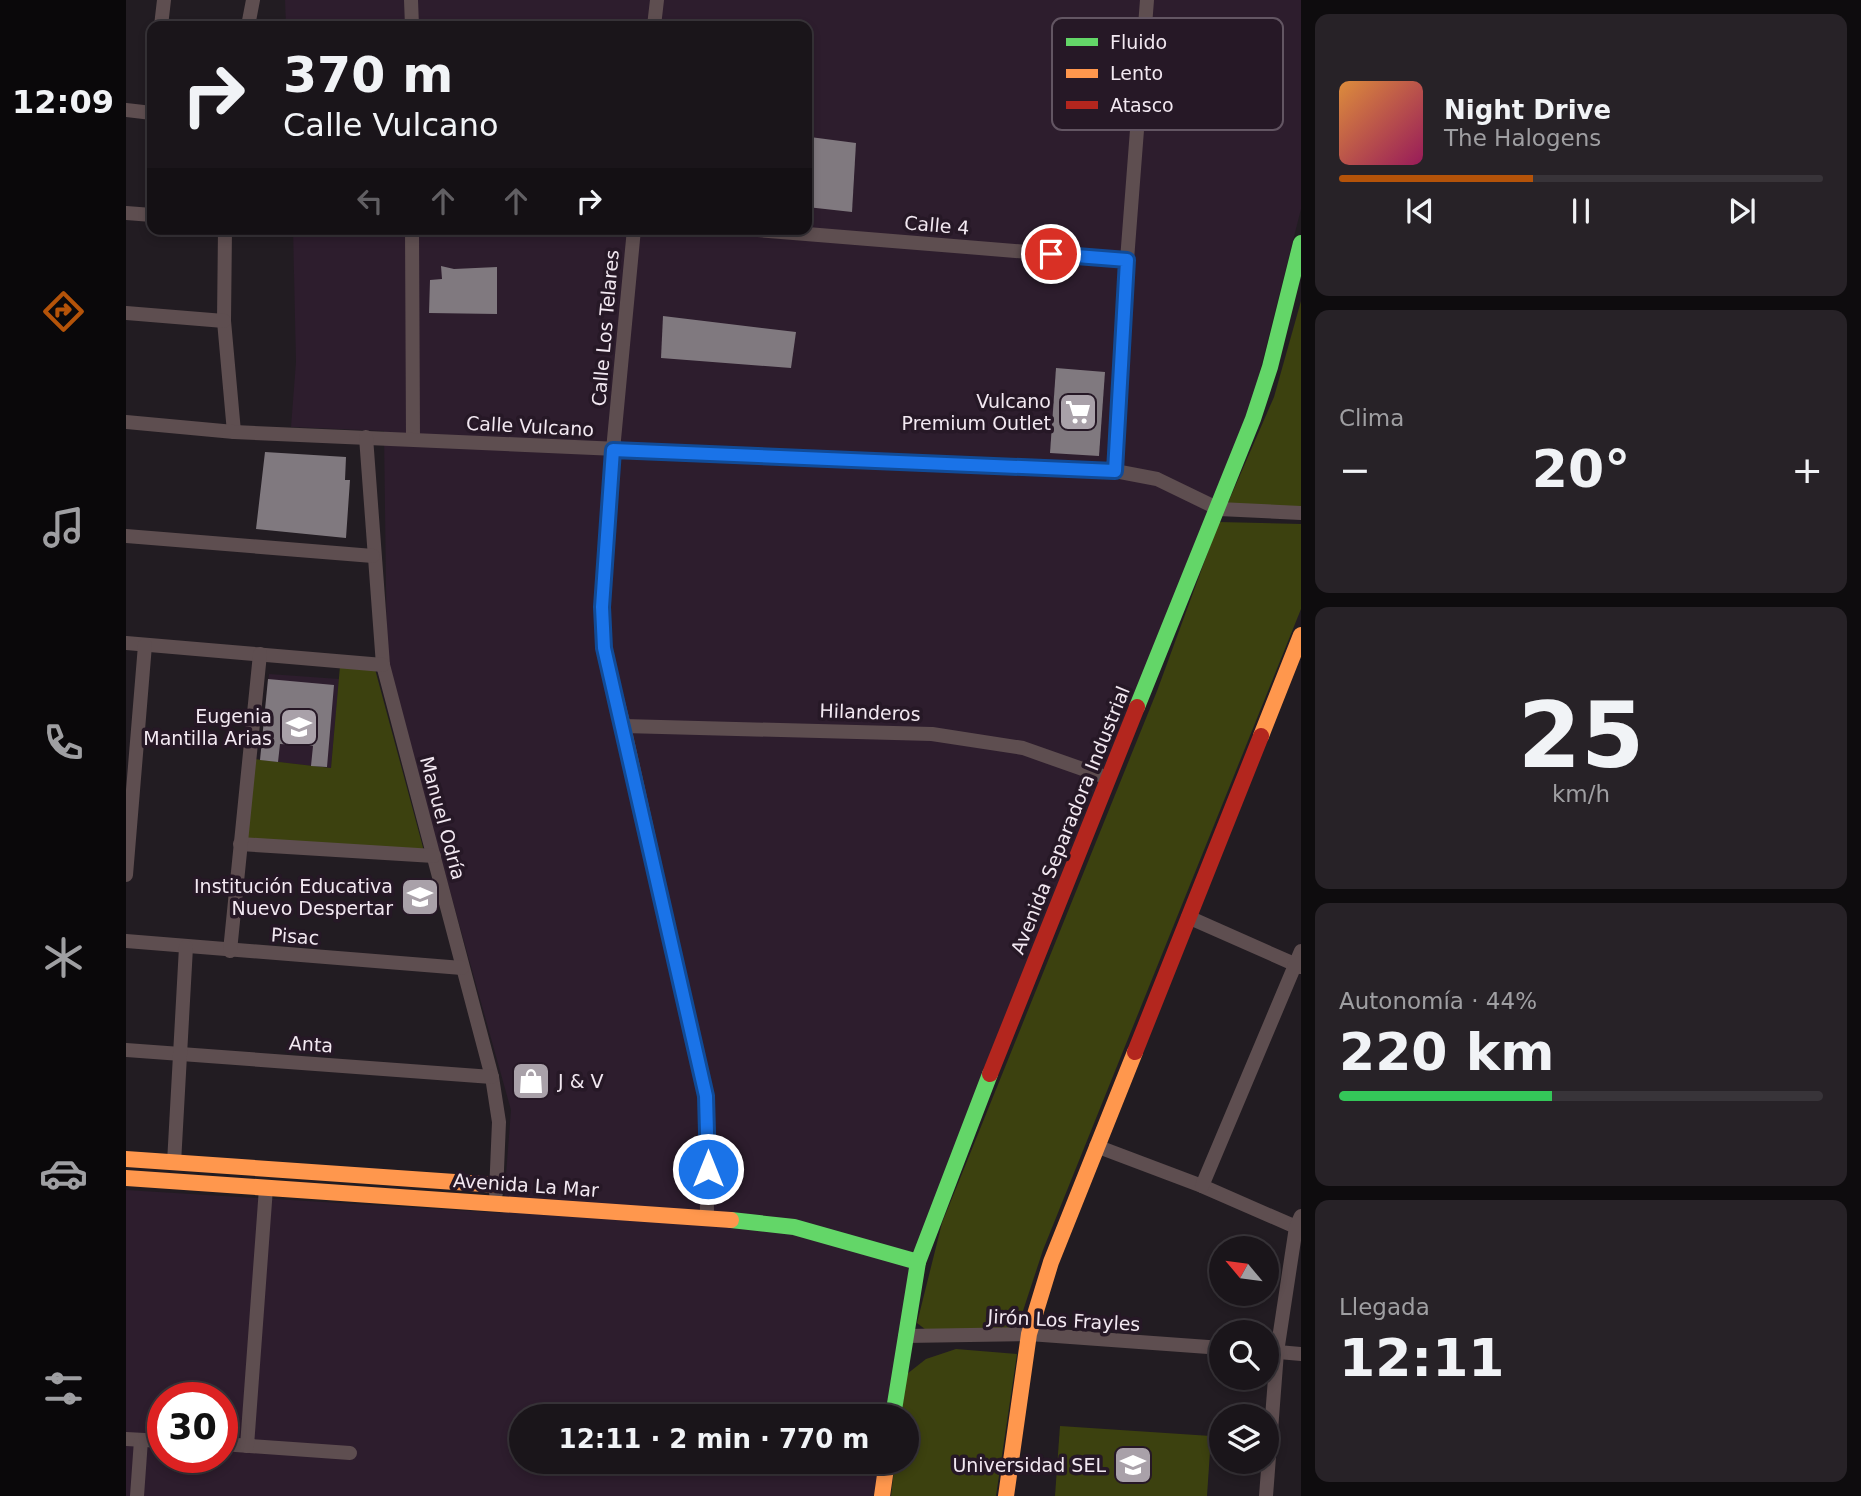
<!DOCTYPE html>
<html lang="es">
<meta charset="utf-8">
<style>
:root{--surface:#1a151a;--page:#272227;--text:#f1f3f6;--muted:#9f9fa2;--line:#383439;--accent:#b45309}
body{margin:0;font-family:"DejaVu Sans",sans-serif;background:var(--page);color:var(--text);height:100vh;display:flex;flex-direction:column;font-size:26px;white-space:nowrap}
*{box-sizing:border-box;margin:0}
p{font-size:23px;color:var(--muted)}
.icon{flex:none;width:38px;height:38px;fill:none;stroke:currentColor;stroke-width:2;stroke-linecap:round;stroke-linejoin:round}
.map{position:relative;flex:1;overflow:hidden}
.side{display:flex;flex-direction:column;gap:14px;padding:14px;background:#0e0c0e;width:560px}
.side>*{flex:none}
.top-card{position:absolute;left:21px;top:21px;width:665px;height:214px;border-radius:14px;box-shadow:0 4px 10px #0003,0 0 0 2px var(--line);background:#1a151a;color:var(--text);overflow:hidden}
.needle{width:46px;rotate:299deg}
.fabs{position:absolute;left:1083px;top:1236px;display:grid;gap:14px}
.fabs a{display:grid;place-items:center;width:70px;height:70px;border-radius:50%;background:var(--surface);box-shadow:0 4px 10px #0003,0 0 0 2px var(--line);font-size:35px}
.speed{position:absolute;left:21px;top:1382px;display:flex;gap:14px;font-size:35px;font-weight:700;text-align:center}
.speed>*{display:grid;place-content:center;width:91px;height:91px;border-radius:50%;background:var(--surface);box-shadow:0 4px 10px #0003,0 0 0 2px var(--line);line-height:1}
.speed .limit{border:10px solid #d22;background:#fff;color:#111}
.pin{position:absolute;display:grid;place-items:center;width:60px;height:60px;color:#fff;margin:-30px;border:4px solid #fff;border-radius:50%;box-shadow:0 2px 7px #0007}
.me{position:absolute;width:77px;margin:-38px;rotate:0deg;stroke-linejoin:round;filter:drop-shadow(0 0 5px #0008)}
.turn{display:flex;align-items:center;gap:24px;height:147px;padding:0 21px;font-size:32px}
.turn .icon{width:91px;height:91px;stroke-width:2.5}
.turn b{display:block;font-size:49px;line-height:60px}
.lanes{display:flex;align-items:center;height:66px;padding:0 21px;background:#0003;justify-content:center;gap:35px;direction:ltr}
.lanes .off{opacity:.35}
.big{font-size:52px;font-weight:700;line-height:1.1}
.side .card{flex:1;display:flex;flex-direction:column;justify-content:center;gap:10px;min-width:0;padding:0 24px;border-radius:14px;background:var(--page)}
.side .dial{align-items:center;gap:0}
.dial b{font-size:91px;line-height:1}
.song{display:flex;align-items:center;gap:21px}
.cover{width:84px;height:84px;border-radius:10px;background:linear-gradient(135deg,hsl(30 70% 55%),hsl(330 70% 35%))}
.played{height:7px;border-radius:4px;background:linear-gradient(90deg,var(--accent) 40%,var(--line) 40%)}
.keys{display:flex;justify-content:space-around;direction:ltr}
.heat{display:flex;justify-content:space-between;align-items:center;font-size:38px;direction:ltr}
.charge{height:10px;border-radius:5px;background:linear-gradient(90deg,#34c759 44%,var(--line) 0)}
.trip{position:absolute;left:383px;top:1404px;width:410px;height:70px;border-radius:35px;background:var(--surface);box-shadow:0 4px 10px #0003,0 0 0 2px var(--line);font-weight:700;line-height:70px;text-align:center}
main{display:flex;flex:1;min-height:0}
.tabs{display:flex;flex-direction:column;width:126px;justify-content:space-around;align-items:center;background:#0a080a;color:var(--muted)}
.tabs .icon{width:49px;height:49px}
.tabs .selected{color:var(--accent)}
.tabs b{font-size:32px;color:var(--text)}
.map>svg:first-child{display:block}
.built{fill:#2d1d2d;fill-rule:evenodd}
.green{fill:#3c410f}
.building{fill:#80797f}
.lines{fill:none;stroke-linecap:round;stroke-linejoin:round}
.street{stroke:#5e4e50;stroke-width:14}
.fast{stroke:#63d668;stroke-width:16}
.slow{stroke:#ff974d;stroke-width:16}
.jam{stroke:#b3261e;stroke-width:16}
.route-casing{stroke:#114b97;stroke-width:18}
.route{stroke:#1a73e8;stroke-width:12}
.labels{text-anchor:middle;stroke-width:7;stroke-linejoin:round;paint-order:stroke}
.street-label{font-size:19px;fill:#f2e8f1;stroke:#261826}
.poi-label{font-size:19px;fill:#f2e8f1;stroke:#261826;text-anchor:end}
.key{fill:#261826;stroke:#635663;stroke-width:2}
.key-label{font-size:19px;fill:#f2e8f1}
</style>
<main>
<nav class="tabs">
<b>12:09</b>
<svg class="icon selected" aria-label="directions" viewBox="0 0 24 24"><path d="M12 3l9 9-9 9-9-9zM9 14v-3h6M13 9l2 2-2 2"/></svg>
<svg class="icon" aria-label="music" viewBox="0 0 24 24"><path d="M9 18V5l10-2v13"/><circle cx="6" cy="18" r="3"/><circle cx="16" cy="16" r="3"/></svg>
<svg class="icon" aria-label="phone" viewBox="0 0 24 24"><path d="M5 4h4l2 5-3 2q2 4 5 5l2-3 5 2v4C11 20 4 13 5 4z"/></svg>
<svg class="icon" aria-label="climate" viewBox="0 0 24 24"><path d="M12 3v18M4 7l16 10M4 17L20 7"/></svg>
<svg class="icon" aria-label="car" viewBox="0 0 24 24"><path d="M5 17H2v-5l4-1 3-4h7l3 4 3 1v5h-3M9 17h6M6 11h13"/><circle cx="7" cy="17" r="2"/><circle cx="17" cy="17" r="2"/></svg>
<svg class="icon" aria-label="filters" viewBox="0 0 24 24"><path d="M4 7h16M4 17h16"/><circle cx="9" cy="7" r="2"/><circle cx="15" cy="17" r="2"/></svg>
</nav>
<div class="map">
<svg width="1175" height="1496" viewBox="0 0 1175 1496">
<rect width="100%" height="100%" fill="#221c22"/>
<g class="built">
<path d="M159,0H1175V209L1126,402L784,1269L761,1416H396V1461H754L748,1496H0V1190L377,1213L385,1110L261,665L258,431L165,427L170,362L167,229H681V26H160ZM37,1398H96V1458H37Z"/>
<path d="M143,674L213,679L205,768L134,760Z"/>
</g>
<g class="green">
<path d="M1175,301V508L1101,505L1148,397Z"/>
<path d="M1093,522L1175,524V609L917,1250L893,1323L880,1333H804L791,1323L816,1223L1031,691Z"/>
<path d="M214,666L249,669L298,851L118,839L127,759L205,768Z"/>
<path d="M830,1349L891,1354L870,1496H765L769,1461H780V1416H775L781,1374L800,1359Z"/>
<path d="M934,1426L1085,1436L1081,1496H929Z"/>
</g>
<g class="building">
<path d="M684,137L730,143L726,212L681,207Z"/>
<path d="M315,266L328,269L371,267V314L303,313L304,280L316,279Z"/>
<path d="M537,316L670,332L665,368L535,358Z"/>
<path d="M930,368L979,372L973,456L924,453Z"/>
<path d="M139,452L220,457L219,480H224L220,538L130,529Z"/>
<path d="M142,679L208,685L201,767L185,766L187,746L154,744L152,762L134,760Z"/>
</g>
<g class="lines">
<g class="street">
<path d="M285,0L286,26"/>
<path d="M35,26L38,0"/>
<path d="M122,26L127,0"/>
<path d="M528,26L531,0"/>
<path d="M0,110L26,113"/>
<path d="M0,213L26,215"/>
<path d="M99,229L98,321L108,432"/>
<path d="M286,229L287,438"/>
<path d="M508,229L487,450L476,607L478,648L498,726L580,1096L581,1217"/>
<path d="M619,229L1001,260"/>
<path d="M0,313L98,321"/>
<path d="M0,422L108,432L989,471L1031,479L1093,509L1175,513"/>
<path d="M240,437L257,665L366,1077L373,1122L370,1193"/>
<path d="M989,471L1001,260L1021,0"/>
<path d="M0,536L247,556"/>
<path d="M0,643L257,665"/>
<path d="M498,726L806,734L897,748L982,778"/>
<path d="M114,844L308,856"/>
<path d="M0,875L19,645"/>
<path d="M1062,917L1175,967"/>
<path d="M0,941L336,968"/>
<path d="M104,951L134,654"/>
<path d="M0,1050L366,1077"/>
<path d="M970,1146L1076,1186L1170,1227"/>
<path d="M48,1163L60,947"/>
<path d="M1076,1186L1175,951"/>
<path d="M779,1336L903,1334L1096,1348"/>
<path d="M1141,1351L1175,1354"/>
<path d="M0,1439L37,1441"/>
<path d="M96,1444L224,1453"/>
<path d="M121,1446L140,1188"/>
<path d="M11,1496L15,1440"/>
<path d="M1140,1496L1151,1352L1170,1227L1175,1216"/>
</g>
<g class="fast">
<path d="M1011,707L1127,419L1144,367L1175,243"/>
<path d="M605,1220L668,1227L792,1262"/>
<path d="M767,1416L792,1262L864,1074"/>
</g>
<g class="slow">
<path d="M1135,736L1175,635"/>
<path d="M0,1159L372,1185"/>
<path d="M0,1178L605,1220"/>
<path d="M756,1496L761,1461"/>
<path d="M880,1496L903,1334L925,1262L1009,1052"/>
</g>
<g class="jam">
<path d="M1009,1052L1135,736"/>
<path d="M864,1074L1011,707"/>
</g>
</g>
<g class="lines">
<defs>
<path id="route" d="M582,1169L580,1096L478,648L476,607L487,450L989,471L1001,260L925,254"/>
</defs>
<use href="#route" class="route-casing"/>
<use href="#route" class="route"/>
</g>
<defs>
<symbol id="supermarket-square" viewBox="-11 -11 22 22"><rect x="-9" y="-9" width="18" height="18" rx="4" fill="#a9a1a9" stroke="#261826"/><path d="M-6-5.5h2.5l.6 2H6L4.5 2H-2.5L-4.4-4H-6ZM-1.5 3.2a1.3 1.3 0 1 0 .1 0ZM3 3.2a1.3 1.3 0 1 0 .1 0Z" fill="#fff"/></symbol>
<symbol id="school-square" viewBox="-11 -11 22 22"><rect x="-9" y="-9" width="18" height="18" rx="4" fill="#a9a1a9" stroke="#261826"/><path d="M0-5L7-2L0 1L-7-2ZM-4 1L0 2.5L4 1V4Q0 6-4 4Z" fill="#fff"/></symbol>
<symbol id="shop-square" viewBox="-11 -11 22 22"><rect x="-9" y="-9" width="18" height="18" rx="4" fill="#a9a1a9" stroke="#261826"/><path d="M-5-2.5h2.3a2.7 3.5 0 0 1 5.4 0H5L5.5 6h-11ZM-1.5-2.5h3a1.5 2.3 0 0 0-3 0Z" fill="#fff"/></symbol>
<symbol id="university-square" viewBox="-11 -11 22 22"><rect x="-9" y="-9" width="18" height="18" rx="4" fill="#a9a1a9" stroke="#261826"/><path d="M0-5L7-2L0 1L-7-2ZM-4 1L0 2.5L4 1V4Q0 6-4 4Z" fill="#fff"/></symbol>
</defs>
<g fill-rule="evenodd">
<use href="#supermarket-square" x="930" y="390" width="44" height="44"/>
<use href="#school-square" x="151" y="705" width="44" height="44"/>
<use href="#school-square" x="272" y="875" width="44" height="44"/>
<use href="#shop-square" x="383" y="1059" width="44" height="44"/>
<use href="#university-square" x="985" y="1443" width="44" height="44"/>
</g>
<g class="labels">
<g class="street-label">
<text transform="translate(811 225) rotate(5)" y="7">Calle 4</text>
<text transform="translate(479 328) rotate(-85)" y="7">Calle Los Telares</text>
<text transform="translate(404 426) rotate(3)" y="7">Calle Vulcano</text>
<text transform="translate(744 712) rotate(2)" y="7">Hilanderos</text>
<text transform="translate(317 818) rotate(75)" y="7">Manuel Odría</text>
<text transform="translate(944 820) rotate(-68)" y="7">Avenida Separadora Industrial</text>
<text transform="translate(169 936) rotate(4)" y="7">Pisac</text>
<text transform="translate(185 1044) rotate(4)" y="7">Anta</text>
<text transform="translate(400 1185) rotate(4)" y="7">Avenida La Mar</text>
<text transform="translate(938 1320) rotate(3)" y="7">Jirón Los Frayles</text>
</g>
<g class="poi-label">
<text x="925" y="408">Vulcano<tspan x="925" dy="22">Premium Outlet</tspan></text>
<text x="146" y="723">Eugenia<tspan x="146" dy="22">Mantilla Arias</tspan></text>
<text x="267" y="893">Institución Educativa<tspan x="267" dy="22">Nuevo Despertar</tspan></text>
<text x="432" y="1088" text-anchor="start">J &amp; V</text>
<text x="980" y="1472">Universidad SEL</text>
</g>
</g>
<rect x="926" y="18" width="231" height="112" rx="10" class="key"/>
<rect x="940" y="38" width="32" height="8" fill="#63d668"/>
<rect x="940" y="69" width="32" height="9" fill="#ff974d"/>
<rect x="940" y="101" width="32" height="8" fill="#b3261e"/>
<g class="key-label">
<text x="984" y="49">Fluido</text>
<text x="984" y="80">Lento</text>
<text x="984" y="112">Atasco</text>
</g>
</svg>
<div class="fabs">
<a><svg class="needle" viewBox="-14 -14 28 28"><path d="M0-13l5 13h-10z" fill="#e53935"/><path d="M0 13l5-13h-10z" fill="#9f9fa2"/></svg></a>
<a><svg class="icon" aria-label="search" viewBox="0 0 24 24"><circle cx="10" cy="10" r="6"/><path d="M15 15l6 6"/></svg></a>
<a><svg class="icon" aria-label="layers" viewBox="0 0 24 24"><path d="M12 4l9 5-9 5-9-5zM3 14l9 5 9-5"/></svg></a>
</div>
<div class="speed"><div class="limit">30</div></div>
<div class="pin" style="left:925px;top:254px;background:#d93025"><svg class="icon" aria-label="arrive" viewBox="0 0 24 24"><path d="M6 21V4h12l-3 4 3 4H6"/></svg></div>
<svg class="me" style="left:582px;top:1169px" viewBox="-20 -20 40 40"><circle r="17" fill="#1a73e8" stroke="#fff" stroke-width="3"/><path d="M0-11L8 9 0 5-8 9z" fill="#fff"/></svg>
<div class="trip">12:11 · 2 min · 770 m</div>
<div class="top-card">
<div class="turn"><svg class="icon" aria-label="right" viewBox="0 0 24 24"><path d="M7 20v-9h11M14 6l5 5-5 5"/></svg><div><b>370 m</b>Calle Vulcano</div></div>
<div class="lanes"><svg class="icon off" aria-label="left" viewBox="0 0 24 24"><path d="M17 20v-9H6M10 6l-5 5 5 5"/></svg><svg class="icon off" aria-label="ahead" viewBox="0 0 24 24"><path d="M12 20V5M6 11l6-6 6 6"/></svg><svg class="icon off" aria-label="ahead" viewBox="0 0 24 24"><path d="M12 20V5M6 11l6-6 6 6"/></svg><svg class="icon" aria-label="right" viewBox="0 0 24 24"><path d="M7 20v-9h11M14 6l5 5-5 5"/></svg></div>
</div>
</div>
<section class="side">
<div class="card">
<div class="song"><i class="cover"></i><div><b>Night Drive</b><p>The Halogens</p></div></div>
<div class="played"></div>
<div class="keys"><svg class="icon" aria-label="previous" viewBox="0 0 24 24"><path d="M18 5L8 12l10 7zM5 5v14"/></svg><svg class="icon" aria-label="pause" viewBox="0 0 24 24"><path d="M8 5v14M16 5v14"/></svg><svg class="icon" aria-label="next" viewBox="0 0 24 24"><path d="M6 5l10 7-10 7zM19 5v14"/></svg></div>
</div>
<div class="card"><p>Clima</p>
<div class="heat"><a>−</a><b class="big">20°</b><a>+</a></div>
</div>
<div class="card dial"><b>25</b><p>km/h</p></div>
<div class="card"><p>Autonomía · 44%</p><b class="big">220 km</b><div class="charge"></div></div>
<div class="card"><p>Llegada</p><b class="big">12:11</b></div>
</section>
</main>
